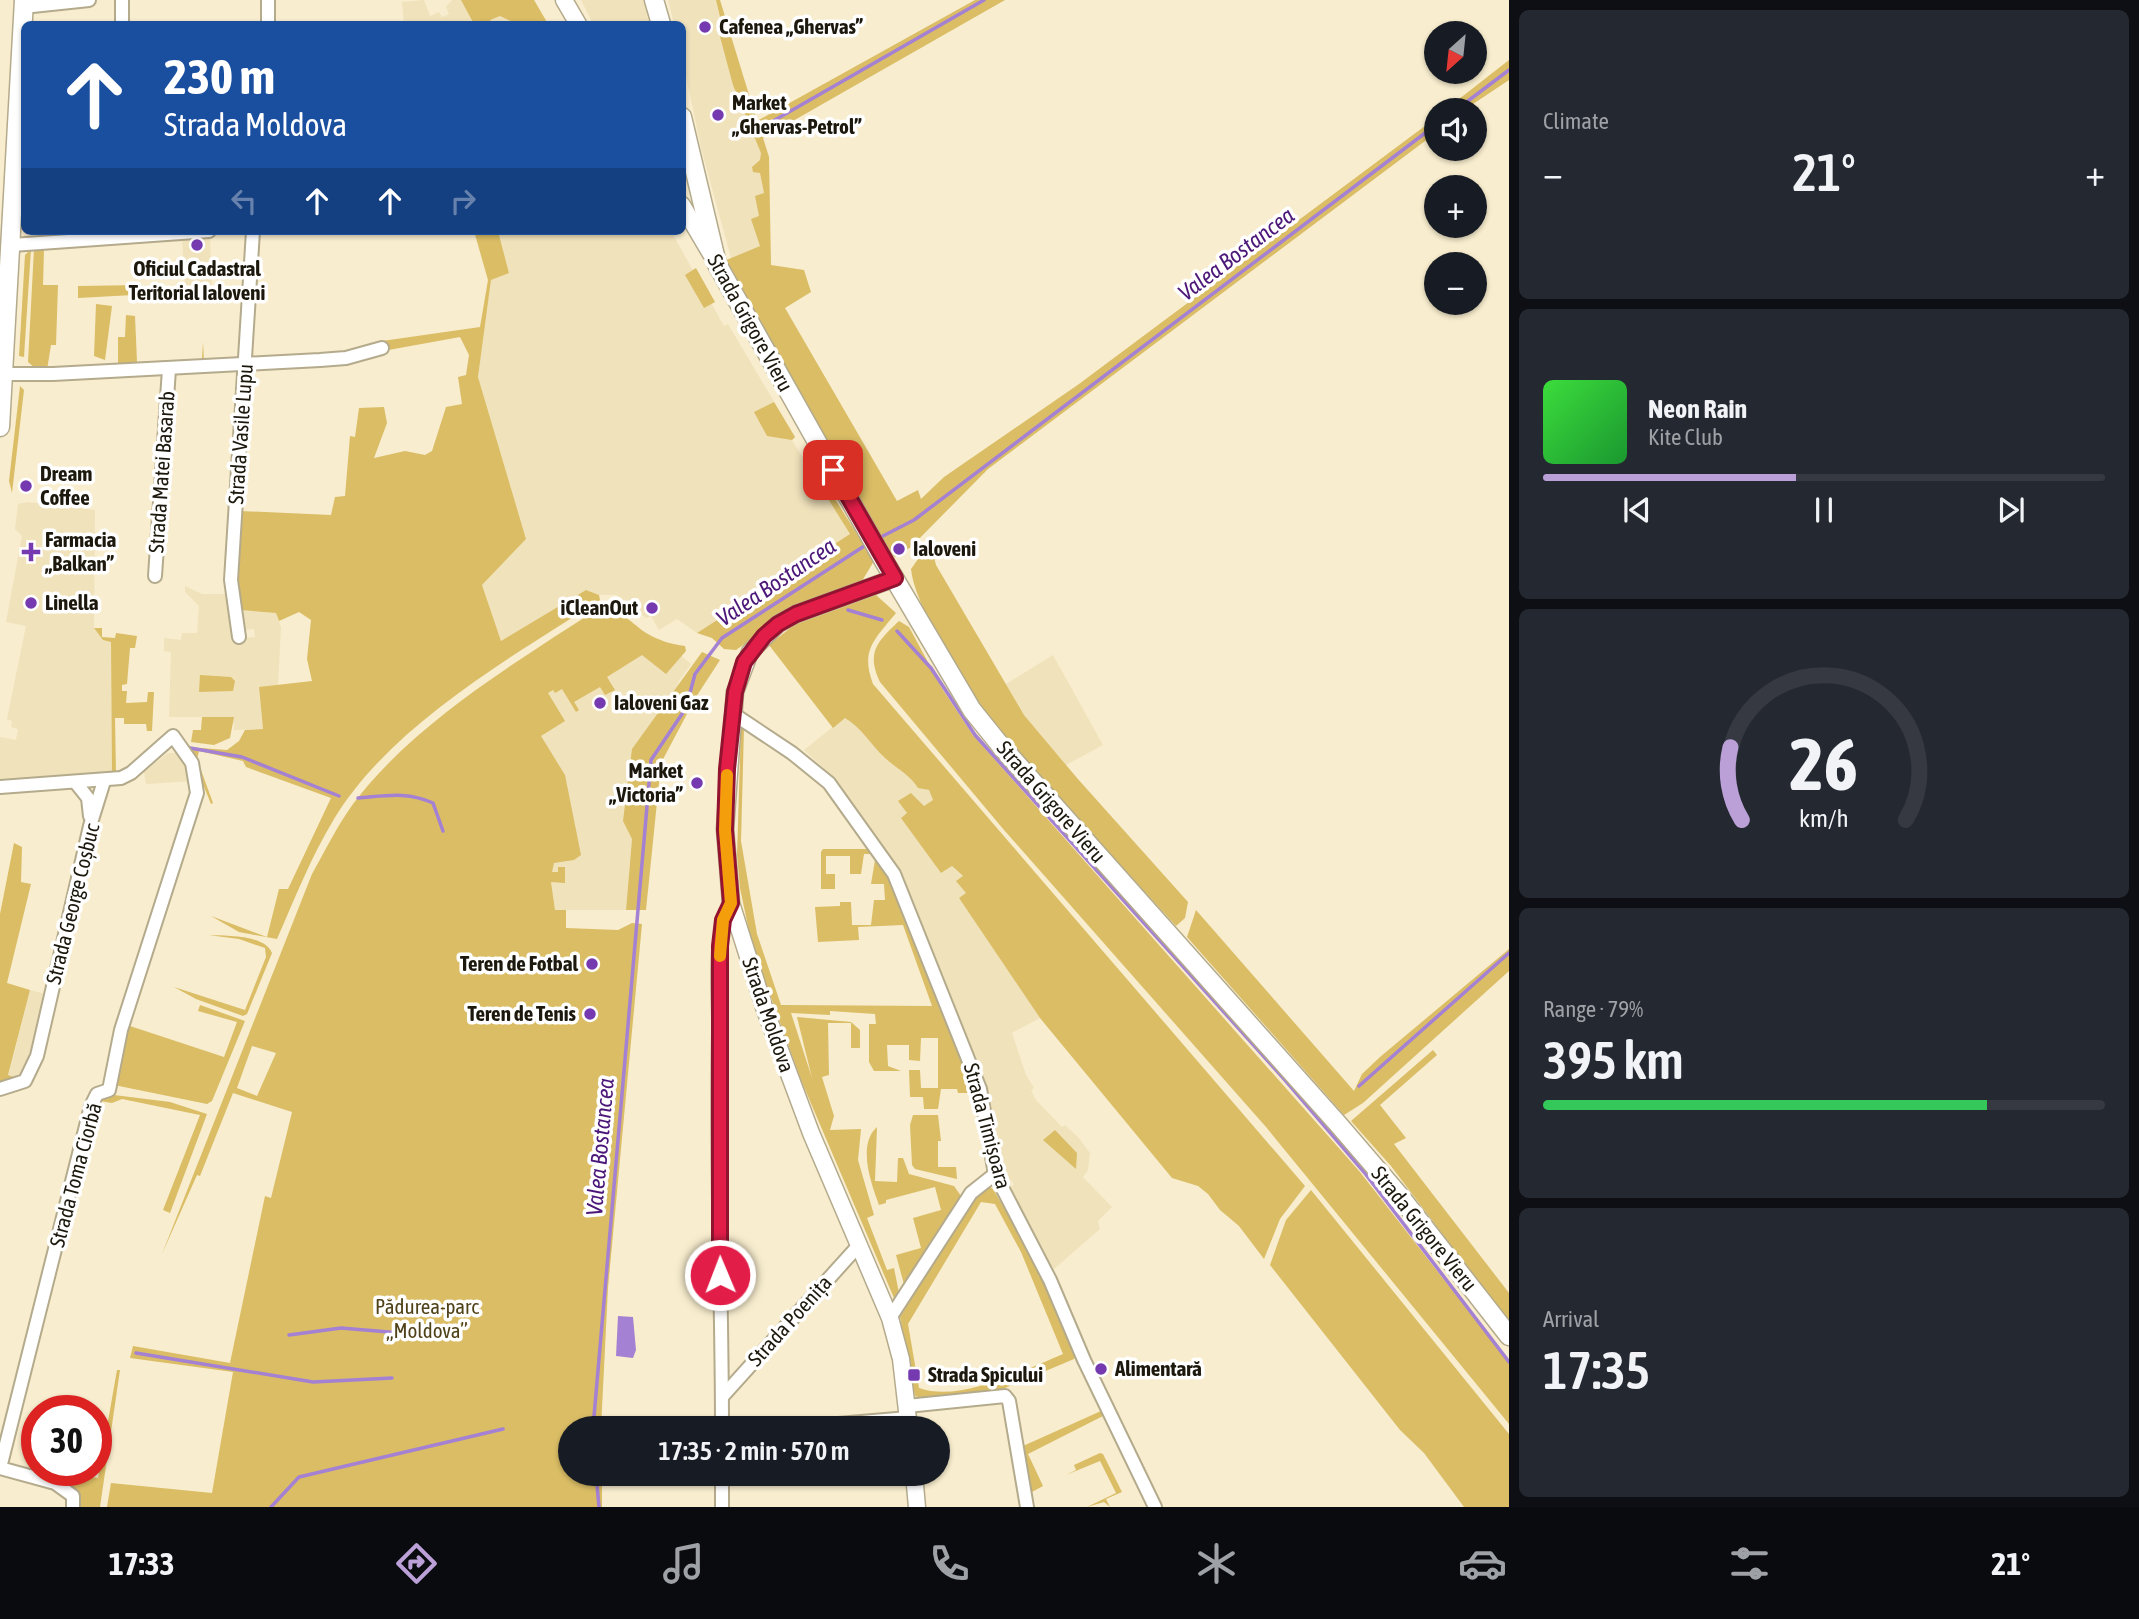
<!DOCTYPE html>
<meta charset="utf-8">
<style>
:root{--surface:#171b24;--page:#242831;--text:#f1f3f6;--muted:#9ea1a6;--line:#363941;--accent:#baa0d6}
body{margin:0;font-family:"Asap Condensed",sans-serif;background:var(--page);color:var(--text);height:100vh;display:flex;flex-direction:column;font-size:26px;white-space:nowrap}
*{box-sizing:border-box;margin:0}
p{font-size:23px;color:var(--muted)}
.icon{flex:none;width:38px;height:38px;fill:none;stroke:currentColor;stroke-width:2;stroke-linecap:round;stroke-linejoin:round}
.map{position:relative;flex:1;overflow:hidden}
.sheet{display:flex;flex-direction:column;gap:10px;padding:10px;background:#0d0f14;width:630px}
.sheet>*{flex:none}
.banner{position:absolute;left:21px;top:21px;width:665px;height:214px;border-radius:10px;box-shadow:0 2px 5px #0004;background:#1a4fa0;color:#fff;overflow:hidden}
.needle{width:46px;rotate:207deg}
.fabs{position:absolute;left:1424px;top:21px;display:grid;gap:14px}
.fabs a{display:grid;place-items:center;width:63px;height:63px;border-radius:50%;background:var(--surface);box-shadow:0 2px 5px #0004;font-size:35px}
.speed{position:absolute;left:21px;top:1395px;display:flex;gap:14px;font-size:35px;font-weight:700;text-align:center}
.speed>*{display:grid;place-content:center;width:91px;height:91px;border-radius:50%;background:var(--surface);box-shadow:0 2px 5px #0004;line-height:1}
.speed .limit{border:10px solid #d22;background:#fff;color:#111}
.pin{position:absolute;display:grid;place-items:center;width:60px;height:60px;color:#fff;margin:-30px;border-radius:14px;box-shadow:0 4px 10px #0006}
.me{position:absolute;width:77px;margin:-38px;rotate:359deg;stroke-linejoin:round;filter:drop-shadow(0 0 5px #0008)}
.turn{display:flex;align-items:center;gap:24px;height:147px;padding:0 28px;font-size:32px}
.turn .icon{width:91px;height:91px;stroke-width:2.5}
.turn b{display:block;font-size:49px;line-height:60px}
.lanes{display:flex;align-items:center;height:66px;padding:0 28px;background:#0003;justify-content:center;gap:35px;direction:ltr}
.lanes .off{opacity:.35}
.big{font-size:52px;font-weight:600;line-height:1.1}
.sheet .widget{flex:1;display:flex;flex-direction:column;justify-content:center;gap:10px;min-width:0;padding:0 24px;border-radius:10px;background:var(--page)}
.sheet .dial{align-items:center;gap:0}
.dial svg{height:182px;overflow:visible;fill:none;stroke:var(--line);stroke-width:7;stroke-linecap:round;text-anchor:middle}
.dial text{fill:var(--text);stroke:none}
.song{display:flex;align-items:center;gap:21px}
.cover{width:84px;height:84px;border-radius:10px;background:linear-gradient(135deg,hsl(120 70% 55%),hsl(130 70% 35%))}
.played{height:7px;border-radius:4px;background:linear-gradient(90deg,var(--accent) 45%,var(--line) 45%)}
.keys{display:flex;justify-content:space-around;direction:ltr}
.heat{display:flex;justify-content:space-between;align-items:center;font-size:38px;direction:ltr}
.charge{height:10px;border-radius:5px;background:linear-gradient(90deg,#34c759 79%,var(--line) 0)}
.trip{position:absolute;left:558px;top:1416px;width:392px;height:70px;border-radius:35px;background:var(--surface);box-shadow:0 2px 5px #0004;font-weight:600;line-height:70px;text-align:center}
.tabs{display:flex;height:112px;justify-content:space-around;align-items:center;background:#090b0e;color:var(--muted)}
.tabs .icon{width:49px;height:49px}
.tabs .current{color:var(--accent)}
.tabs b{font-size:32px;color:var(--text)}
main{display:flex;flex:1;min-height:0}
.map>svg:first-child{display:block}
.built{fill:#f0e2bb}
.green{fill:#dabd65;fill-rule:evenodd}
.water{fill:#a481d2}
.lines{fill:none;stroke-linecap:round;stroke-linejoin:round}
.stream{stroke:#a481d2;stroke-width:3.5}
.minor-casing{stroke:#b4aa8c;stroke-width:16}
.tertiary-casing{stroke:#b4aa8c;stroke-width:19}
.secondary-casing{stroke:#b4aa8c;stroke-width:21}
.minor{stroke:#fff;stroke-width:12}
.tertiary{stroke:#fff;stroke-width:16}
.secondary{stroke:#fff;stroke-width:18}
.route-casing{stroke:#92132f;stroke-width:18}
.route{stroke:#e11d48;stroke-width:12}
.slow{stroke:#f59e0b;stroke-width:12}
.poi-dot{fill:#763ab0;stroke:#fff;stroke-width:2.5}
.labels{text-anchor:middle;stroke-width:7;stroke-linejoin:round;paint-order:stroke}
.poi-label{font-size:21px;font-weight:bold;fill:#1c180d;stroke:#fff;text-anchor:start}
.street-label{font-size:21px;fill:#1c180d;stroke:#fff}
.park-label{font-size:21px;fill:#4f4118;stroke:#fff}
.water-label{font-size:23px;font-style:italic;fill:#4b1778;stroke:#fff}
</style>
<main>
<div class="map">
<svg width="1509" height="1507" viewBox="0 0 1509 1507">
<rect width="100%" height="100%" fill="#f8edce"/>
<g class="built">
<path d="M424,0L430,16L439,12L442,17L449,14L446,7L452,0H534L548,24H404L402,2Z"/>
<path d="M581,0H647L654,24H593Z"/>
<path d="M668,0H716L733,84L745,81L769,157L760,246L731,258L701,148L683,61L682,24H674Z"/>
<path d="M498,231H671L724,326L728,324L795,437L792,440L850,534L697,633L677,619L659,630L651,616L646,618L616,595H599L586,590L501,641L482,585L526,539L478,377L491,280L509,272Z"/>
<path d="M210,236L212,285L185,286L182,238Z"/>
<path d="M28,502L95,510L94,628L103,640L111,641L112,776L0,782V737L16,740L18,729L11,727L12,721L7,719L26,626L6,622L22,536L15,529L18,504Z"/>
<path d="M185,586L202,594H228L242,638L255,637L254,629L241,630L240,610L276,613L281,627L278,687L259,688L263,729L234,730L233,717H169L171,652L164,651V638L181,640L182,633H197L199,606L185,592Z"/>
<path d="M641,649L679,654L691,664L679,681L632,839L626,910H555L535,771L544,655Z"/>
<path d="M1053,655L1103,745L1066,765L1024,715L1006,684Z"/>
<path d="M845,717L857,725L884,757L913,780L918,788L929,790L933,800L924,806L899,800L907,814L902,817L941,873L952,866L963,877L957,881L967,893L959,898L1040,1018L1012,1033L1026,1075L1034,1088L1031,1090L1036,1100L1062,1127L1065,1125L1078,1137L1090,1153L1088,1170L1083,1177L1112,1207L1098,1221L1100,1229L1054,1269L1015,1209L1010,1189L1014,1184L1004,1172L996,1149L990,1104L892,858L829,773L804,750Z"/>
<path d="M168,753H180L186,757L193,781L146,784L144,772Z"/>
<path d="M30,990L45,994L24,1075L19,1079L8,1076Z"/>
</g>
<g class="green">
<path d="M461,0H534L548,24H517L500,16L490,20L493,24H474Z"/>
<path d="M716,0H720L757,121L975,0H1005L763,138L769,157L771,265L804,270L811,292L785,308L897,501L918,490L921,499L944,477L1079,384L1437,117V132L988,469L911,547L895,557L886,552L724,261L760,246L751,219L759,216L755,196L764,193L760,173L753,172L752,167L760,160L761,153L733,85L719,33L723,30Z"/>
<path d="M1509,60V80L1464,110H1445Z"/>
<path d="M474,231H498L509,273L491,280L478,377L526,539L482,585L501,641L586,590L599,595L600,600C510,658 391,725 334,819C311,857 295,898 277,939L239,932L211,916L267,937L279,889H288L331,798L246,767L243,761L199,751L197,759L213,803L211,804L188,747L227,750L239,741L245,730L263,729L259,687L312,681L307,659L311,620L299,612L279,621L276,613L240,610L236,581L240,511L331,515L335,497L345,496L350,436L355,437L359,408L384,407L387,423L374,458L405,451L425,455L432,451L446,407L462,404L458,377L466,375L469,355L460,337L383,351L382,341L480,327L488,280Z"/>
<path d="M31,249L24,357L19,356L25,255Z"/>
<path d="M34,249H44L43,285H58L56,345H51L47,370L35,368L28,362Z"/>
<path d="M696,268L715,302L704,308L685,275Z"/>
<path d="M142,285L143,301H133V295L78,298V286Z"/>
<path d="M96,304L112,306L105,360L94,356Z"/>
<path d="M126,315L135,316L137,362L202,359L203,342L204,362L118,364V337H125Z"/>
<path d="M20,386L24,390L12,493L9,481Z"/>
<path d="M774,402L795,437L792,440L767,436L754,412Z"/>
<path d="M813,464L874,561L862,581L800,605L736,650L724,649L712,638L697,633L850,534L807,465Z"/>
<path d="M930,542L936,565L1024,715L1077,778L1188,902L1185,918L1176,926L1004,738C976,700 916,614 911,569Z"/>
<path d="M876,595L896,613C875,639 860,650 873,684L1305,1186L1280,1219L1264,1259L1239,1226L1220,1210L1208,1194L1198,1186L1172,1178L1040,1018L959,898L966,893L956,881L963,876L952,866L941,873L901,818L907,813L898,801L911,793L924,806L933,800L929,790L918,788C910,775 896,768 885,758C870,744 862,728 845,718L833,728L769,645L794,625Z"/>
<path d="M599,608C621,607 631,624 648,634C660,641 671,644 685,646L686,651L666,674L642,655L607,677L615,690L605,695L600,687L574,702L579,710L576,712L562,689L555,693L553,690L548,693L565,721L541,736L565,775L581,855L574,860L554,863L552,872H558V867H565V883L551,882L555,910H566V928L618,930L632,923L642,924L608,1288L601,1428H570V1474H602V1507H107L111,1483L212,1493L233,1372L130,1358L133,1346L230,1363L265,1196L271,1198L292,1112L233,1093L200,1176L197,1175L162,1254L312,874C325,851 337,826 353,804C414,723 515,663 599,608ZM252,1046L276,1053L257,1096L237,1088Z"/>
<path d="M899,621L909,627L943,690L973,735L1360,1172L1509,1363V1424L1266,1127L1004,830L880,682C866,652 877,642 899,621Z"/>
<path d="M94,628H102V637L115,638L116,633L137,636L135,648H130L127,684L122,685V691H127L126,703L147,702L148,692H154L152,731H147L146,724H124V718H115L116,775L112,776L111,642L103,640Z"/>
<path d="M702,652L720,660L696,697L661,763L646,910H626L632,839L623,821L632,749Z"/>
<path d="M200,675L231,677L235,681L233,691L199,692Z"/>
<path d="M202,717H234L230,738L214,745L191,742L193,730H201Z"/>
<path d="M741,727L744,728L741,841L757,934L781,1005L932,1006L903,925L858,927L859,940L818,942L815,907L840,906V902H851L852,925H871L874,900H885L884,884H871L876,854H864L861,874H850V856H826V874H835V889H821V852L823,849H876L886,865L956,1034L979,1104H975L974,1093H958L957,1089H941L938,1109H924L923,1097H910L909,1070H920L921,1088H938V1038H921L920,1061L909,1060V1045H887L888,1066L901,1071H874L869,1062V1024H876L875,1014L830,1011V1015L791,1013L812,1078L797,1017L851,1022L860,1030V1048H851V1023H828L829,1075L822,1077L834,1116L830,1130L861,1129L858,1160L874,1215L867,1218L887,1270L894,1268L899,1293L894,1298L801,1080L752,945L740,888L737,855Z"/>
<path d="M14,843L22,847L21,882L31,884L7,983L30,990L8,1075L19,1079L0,1083V914Z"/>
<path d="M1196,910L1354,1091L1362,1074L1380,1057L1509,949V971L1363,1103L1344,1115L1187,937Z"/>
<path d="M208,935C226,936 264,934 272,953L247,1014L243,1016L196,999L174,987L245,1010L266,957L265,948L239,939Z"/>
<path d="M200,1005L245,1021L212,1101L207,1104L114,1085L127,1025L224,1057L237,1022L198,1011Z"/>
<path d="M1433,1050L1437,1055L1380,1105L1406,1138L1394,1144L1509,1293V1322L1391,1166L1351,1121Z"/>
<path d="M106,1094L170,1102L207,1114L170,1213L163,1210L200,1115L122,1099L112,1103L100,1101L98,1109L94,1106Z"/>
<path d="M913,1115H938L941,1141H938V1167H956L957,1179L915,1169L912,1165L910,1125Z"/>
<path d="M877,1127L875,1181L897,1182L898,1158H903L909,1174L954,1186L961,1196L905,1288L896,1255L921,1248L913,1218L941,1210L935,1187L886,1200V1203L879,1205C871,1183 857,1145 877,1127Z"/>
<path d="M1055,1130L1077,1153L1076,1169L1043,1140Z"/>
<path d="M988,1186L993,1189L1037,1265L1076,1355L1074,1359L991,1394L923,1399L915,1396L900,1317L980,1188ZM981,1202L995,1204L1021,1252L1063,1354C1024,1370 960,1403 919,1388L908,1324Z"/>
<path d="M1311,1190L1509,1434V1507H1464L1424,1453L1400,1430L1270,1265L1286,1220Z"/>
<path d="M117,1370H120L100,1507H76L78,1490L60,1480V1472L98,1478Z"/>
<path d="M1101,1411L1103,1416L1028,1454L1043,1486L1030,1493L1023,1446Z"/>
<path d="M1100,1453L1103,1454L1122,1492L1106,1499L1110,1507L1104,1502L1087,1507L1116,1493L1100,1461L1066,1475L1076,1470L1074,1465Z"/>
</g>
<path class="water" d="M618,1316L633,1317L636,1350L633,1358L616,1356Z"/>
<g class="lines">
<g class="stream">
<path d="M1456,110L1509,70"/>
<path d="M768,124L984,0"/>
<path d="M879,538L914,520L1437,124"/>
<path d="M848,610L882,620"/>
<path d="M897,631L931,668L975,735L1285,1080L1364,1172L1509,1362"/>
<path d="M190,748L242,757L339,796"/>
<path d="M358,798C385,796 407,791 433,803L443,831"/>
<path d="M1359,1086L1509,953"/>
<path d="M289,1335L341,1328L401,1333"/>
<path d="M136,1353L313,1382L392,1378"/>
<path d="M593,1428L651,760L686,708L695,674L722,638L869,543"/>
<path d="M596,1474L599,1507"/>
<path d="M271,1507L299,1477L503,1429"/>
</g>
<defs>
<g id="minor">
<path d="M23,7L89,0"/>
<path d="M122,24V0"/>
<path d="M268,24V0"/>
<path d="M12,245L209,231"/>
<path d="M4,374H53L320,360L346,358L382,348"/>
<path d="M155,576L169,369"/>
<path d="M239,637L231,580L253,231"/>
<path d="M732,713L792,753L829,783L894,874L980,1089L995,1174L1050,1280L1084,1360L1155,1507"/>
<path d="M76,783L88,798L90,816"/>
<path d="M0,787L121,778L131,773L173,736L192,763L197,793L121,1030L109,1090L97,1094L91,1106L0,1468L55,1483L73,1496V1507"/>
<path d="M0,1089L25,1081L37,1056L90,826L104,781"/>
<path d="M890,1318L971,1193L995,1174"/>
<path d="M722,1397L859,1245"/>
<path d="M907,1406L1005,1396L1009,1401L1027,1507"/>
<path d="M722,1428C722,1297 716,1165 719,1034C720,992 712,941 731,903"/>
<path d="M792,1428L908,1418"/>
<path d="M722,1474V1507"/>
</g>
<g id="tertiary">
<path d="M564,0L578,24"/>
<path d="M682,205L711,254"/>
<path d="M895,578L796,614L778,624L750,652L735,692L725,829L731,903L764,1007L811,1133L890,1318L901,1359L909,1428"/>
<path d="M914,1474L917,1507"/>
</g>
<g id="secondary">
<path d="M654,0L661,24"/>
<path d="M682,117L717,264L884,561L972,710L1001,746L1338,1124L1399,1195L1509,1336"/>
<path d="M0,427L24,0"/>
</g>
</defs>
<use href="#minor" class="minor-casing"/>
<use href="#tertiary" class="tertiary-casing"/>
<use href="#secondary" class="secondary-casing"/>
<use href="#minor" class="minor"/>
<use href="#tertiary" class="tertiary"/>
<use href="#secondary" class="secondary"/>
</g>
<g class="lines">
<defs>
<path id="route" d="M720,1275V946L723,920L731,903L725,830L727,769L735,692L744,662L764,636L778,624L796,614L895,578L833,470"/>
</defs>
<use href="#route" class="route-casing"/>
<use href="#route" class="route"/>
<path class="slow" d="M720,956L723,920L731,903L725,830L727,775"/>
</g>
<g class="poi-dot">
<circle cx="705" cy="27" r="7"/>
<circle cx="718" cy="115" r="7"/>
<circle cx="197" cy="245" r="7"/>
<circle cx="26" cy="486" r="7"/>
<circle cx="899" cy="549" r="7"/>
<path d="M27.5 541.5h7v7h7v7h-7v7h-7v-7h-7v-7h7z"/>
<circle cx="31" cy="603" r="7"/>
<circle cx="652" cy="608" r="7"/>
<circle cx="600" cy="703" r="7"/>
<circle cx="697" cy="783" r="7"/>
<circle cx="592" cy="964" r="7"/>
<circle cx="590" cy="1014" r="7"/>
<circle cx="1101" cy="1369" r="7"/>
<rect x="907" y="1368" width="14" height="14" rx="3.5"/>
</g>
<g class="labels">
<g class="poi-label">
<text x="719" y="34">Cafenea „Ghervas”</text>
<text x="732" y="110">Market<tspan x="732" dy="24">„Ghervas-Petrol”</tspan></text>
<text x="197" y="276" text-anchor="middle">Oficiul Cadastral<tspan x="197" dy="24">Teritorial Ialoveni</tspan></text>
<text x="40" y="481">Dream<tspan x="40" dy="24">Coffee</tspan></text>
<text x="45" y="547">Farmacia<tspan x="45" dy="24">„Balkan”</tspan></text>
<text x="913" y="556">Ialoveni</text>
<text x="45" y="610">Linella</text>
<text x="638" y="615" text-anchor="end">iCleanOut</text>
<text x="614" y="710">Ialoveni Gaz</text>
<text x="683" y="778" text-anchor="end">Market<tspan x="683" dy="24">„Victoria”</tspan></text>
<text x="578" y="971" text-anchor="end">Teren de Fotbal</text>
<text x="576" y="1021" text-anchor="end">Teren de Tenis</text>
<text x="1115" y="1376">Alimentară</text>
<text x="928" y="1382">Strada Spicului</text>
</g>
<g class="street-label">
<text transform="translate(750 323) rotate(61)" y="7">Strada Grigore Vieru</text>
<text transform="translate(241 434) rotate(-86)" y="7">Strada Vasile Lupu</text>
<text transform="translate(162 472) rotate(-86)" y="7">Strada Matei Basarab</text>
<text transform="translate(1051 802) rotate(49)" y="7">Strada Grigore Vieru</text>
<text transform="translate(73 904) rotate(-76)" y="7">Strada George Coșbuc</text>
<text transform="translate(768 1015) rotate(71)" y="7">Strada Moldova</text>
<text transform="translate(987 1126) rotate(75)" y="7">Strada Timișoara</text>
<text transform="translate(76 1175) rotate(-75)" y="7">Strada Toma Ciorbă</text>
<text transform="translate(1424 1229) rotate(51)" y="7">Strada Grigore Vieru</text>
<text transform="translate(790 1321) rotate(-48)" y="7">Strada Poenița</text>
</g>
<g class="park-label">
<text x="427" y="1314">Pădurea-parc<tspan x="427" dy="24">„Moldova”</tspan></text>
</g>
<g class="water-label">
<text transform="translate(1236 254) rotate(-37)" y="8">Valea Bostancea</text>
<text transform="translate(776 582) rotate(-34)" y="8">Valea Bostancea</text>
<text transform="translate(600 1147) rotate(-85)" y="8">Valea Bostancea</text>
</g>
</g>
</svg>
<div class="fabs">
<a><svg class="needle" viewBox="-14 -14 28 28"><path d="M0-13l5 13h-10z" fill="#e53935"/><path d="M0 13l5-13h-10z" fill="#9ea1a6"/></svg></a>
<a><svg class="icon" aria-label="sound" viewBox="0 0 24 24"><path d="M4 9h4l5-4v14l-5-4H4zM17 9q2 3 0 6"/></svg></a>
<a>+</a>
<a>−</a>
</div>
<div class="speed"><div class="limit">30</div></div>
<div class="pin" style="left:833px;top:470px;background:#d93025"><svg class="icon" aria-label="arrive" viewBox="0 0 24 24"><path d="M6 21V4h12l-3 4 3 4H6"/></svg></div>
<svg class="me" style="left:720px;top:1275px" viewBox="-20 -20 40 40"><circle r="17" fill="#e11d48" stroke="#fff" stroke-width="3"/><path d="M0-11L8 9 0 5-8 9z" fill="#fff"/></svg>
<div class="trip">17:35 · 2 min · 570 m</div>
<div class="banner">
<div class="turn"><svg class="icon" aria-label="ahead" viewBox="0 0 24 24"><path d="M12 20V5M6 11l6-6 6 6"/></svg><div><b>230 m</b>Strada Moldova</div></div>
<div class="lanes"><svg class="icon off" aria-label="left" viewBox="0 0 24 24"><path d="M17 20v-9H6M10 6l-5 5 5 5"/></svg><svg class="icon" aria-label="ahead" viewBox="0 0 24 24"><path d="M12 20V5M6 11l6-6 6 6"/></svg><svg class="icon" aria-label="ahead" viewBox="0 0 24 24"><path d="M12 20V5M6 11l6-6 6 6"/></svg><svg class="icon off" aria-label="right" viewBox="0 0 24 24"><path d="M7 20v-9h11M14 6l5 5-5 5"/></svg></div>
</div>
</div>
<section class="sheet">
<div class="widget"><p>Climate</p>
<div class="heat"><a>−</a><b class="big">21°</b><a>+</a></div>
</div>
<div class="widget">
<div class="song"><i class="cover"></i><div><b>Neon Rain</b><p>Kite Club</p></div></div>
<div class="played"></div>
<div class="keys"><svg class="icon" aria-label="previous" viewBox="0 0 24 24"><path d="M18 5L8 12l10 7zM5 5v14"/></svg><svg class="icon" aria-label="pause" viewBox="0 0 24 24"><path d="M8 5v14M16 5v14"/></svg><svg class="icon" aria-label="next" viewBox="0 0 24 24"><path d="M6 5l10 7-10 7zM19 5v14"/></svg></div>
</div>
<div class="widget dial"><svg viewBox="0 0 100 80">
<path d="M14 69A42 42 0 1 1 86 69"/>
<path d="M14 69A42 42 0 0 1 9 37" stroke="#baa0d6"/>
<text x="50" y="56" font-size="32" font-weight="700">26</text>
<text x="50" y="72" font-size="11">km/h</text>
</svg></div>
<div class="widget"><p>Range · 79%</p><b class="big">395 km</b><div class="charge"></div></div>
<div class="widget"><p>Arrival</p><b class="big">17:35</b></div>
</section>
</main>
<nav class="tabs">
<b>17:33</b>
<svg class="icon current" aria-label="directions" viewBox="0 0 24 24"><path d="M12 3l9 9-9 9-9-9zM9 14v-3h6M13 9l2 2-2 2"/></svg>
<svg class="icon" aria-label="music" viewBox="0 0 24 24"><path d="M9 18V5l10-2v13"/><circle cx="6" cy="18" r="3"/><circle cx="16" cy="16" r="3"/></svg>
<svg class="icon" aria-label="phone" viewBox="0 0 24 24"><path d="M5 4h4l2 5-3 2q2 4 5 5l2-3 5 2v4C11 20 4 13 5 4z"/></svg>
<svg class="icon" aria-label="climate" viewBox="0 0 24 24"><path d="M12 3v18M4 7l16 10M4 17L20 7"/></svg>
<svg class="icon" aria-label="car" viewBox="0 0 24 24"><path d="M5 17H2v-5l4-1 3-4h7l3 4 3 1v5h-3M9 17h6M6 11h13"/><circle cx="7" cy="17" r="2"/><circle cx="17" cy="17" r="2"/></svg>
<svg class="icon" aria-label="filters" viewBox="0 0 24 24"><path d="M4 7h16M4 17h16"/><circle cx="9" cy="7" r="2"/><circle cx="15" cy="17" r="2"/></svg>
<b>21°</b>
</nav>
